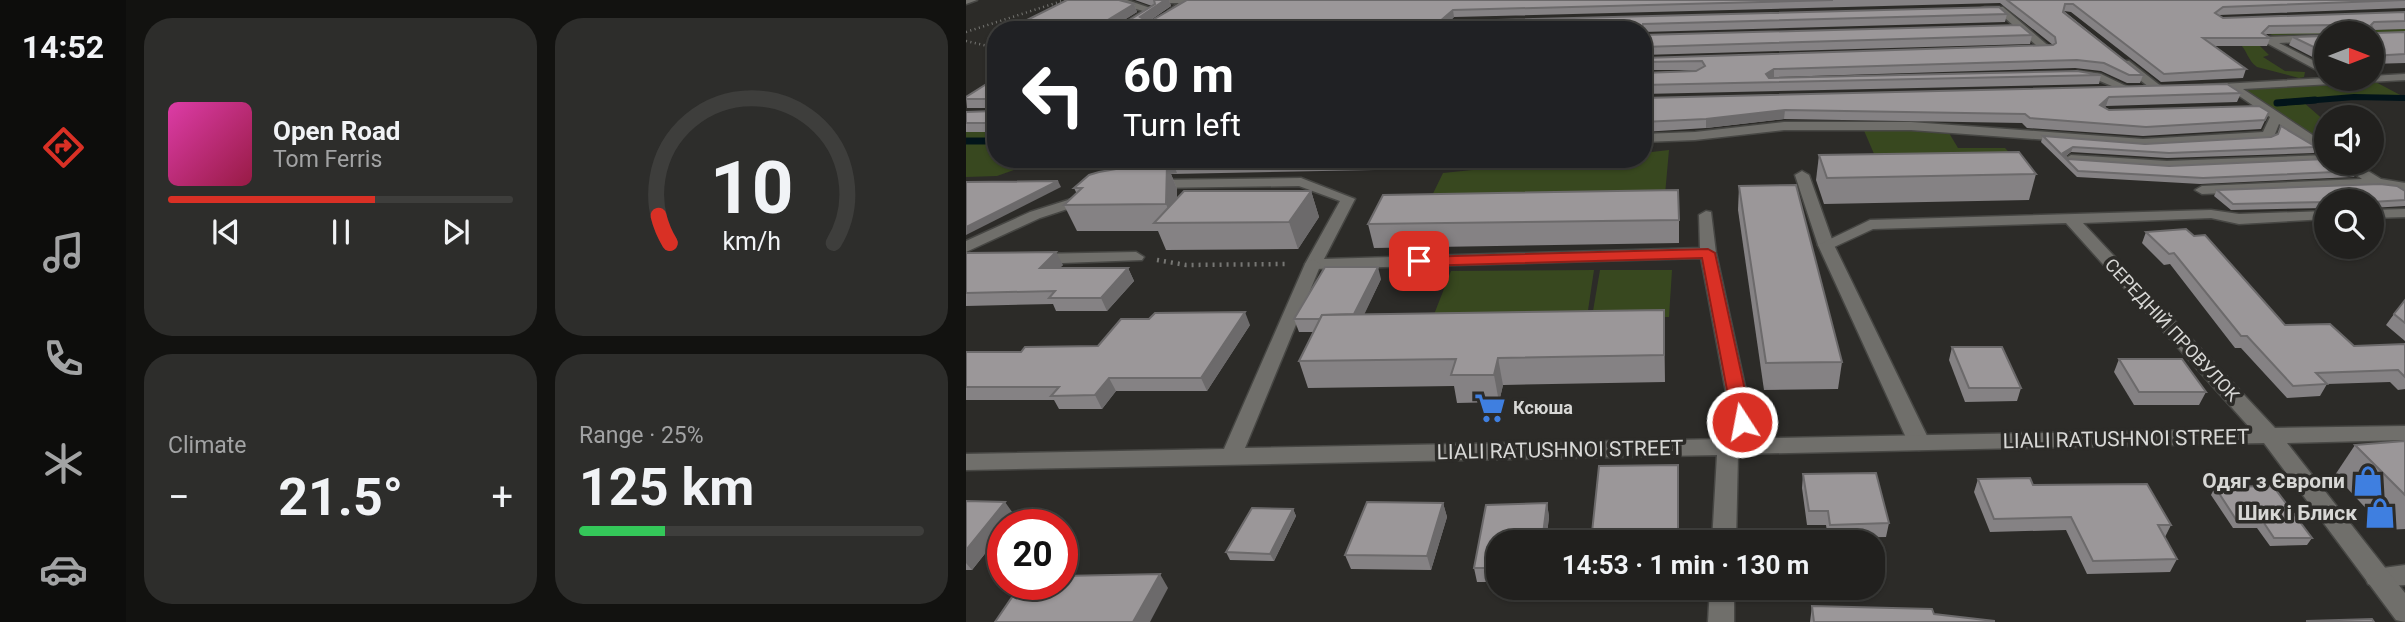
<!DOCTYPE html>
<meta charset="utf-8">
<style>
:root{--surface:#21201e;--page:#2d2d2b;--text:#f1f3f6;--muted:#a2a3a4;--line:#3e3e3c;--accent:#d93025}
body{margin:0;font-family:Roboto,sans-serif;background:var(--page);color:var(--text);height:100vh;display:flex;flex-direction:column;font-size:26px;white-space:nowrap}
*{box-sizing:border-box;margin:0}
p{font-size:23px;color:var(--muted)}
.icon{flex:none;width:38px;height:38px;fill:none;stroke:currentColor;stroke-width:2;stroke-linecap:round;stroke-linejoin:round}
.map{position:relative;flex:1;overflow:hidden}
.drawer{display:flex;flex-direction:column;gap:18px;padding:18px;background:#121210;width:840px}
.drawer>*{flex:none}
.banner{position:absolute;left:21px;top:21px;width:665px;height:147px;border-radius:28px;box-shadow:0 2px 5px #0004,0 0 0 2px var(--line);background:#202124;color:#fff;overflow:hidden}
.needle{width:46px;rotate:90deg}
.buttons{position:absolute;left:1348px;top:21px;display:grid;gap:14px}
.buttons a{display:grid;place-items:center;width:70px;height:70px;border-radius:50%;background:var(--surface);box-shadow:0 2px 5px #0004,0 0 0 2px var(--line);font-size:35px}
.speed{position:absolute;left:21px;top:509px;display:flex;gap:14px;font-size:35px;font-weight:700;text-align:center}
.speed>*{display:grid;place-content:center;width:91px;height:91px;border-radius:50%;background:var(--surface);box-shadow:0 2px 5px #0004,0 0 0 2px var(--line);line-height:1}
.speed .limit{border:10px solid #d22;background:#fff;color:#111}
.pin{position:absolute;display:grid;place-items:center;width:60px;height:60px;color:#fff;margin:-30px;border-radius:14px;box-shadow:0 4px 10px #0006}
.me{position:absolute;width:77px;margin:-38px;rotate:349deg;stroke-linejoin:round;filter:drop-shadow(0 0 5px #0008)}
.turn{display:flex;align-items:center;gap:24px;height:147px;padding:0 21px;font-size:32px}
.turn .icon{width:91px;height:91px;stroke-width:2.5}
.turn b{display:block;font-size:49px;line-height:60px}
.big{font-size:52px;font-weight:700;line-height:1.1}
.drawer .tile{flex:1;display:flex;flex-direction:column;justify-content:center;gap:10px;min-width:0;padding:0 24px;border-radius:28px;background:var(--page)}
.drawer .dial{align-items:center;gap:0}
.dial svg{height:182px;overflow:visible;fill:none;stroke:var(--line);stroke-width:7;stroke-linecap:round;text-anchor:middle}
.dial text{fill:var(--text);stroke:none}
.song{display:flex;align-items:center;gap:21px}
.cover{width:84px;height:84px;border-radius:10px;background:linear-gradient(135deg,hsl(320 70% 55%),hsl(340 70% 35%))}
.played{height:7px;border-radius:4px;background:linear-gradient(90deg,var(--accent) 60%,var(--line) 60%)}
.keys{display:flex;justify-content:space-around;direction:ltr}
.heat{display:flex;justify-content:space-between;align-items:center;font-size:38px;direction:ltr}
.charge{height:10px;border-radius:5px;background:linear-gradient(90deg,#34c759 25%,var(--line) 0)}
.drawer .tiles{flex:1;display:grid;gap:18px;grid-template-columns:repeat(2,1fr)}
.trip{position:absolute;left:520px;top:530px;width:399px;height:70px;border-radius:28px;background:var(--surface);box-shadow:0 2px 5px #0004,0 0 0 2px var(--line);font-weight:700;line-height:70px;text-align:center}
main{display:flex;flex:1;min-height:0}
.menu{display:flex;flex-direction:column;width:126px;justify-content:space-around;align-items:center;background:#0d0d0c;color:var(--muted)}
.menu .icon{width:49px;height:49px}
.menu .on{color:var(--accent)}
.menu b{font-size:32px;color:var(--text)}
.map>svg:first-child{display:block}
.green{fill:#38481f}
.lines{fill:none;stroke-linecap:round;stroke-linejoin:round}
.stream-far1{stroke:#02141a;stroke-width:6}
.stream{stroke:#02141a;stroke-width:7}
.lane-casing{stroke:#474744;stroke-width:3}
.street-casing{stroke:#474744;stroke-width:3}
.path-far1{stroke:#767673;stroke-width:2.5;stroke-dasharray:1 3.5;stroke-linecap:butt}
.path{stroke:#767673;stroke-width:4.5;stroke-dasharray:2 5;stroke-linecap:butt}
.lane{fill:#706f6b;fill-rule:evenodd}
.street{fill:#706f6b;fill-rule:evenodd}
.wall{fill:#858284}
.shaded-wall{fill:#6c6a6b}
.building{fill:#9b9799;stroke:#6c6a6b;stroke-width:2}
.route{fill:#d93025;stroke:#8d1f18;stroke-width:2}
.labels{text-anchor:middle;stroke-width:7;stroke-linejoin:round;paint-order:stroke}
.street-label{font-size:18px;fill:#d7d7d5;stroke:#2c2b28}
.poi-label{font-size:18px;font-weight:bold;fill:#d7d7d5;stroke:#2c2b28;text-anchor:start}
.near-street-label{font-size:21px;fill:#d7d7d5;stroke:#2c2b28}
.near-poi-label{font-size:21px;font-weight:bold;fill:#d7d7d5;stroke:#2c2b28;text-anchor:end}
</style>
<main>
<nav class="menu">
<b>14:52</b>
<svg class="icon on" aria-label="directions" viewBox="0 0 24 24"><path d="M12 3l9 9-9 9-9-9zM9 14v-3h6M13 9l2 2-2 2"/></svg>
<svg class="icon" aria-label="music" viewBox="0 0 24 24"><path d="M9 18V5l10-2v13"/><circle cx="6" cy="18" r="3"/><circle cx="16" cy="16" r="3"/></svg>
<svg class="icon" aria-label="phone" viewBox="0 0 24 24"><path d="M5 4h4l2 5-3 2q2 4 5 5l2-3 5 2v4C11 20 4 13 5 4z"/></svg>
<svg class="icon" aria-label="climate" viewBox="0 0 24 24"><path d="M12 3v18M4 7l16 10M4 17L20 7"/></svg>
<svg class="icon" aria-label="car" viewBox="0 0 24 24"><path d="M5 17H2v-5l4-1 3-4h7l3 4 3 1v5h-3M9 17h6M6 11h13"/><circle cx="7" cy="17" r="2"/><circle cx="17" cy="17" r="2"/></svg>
</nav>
<section class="drawer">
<div class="tiles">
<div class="tile">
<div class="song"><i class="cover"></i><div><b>Open Road</b><p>Tom Ferris</p></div></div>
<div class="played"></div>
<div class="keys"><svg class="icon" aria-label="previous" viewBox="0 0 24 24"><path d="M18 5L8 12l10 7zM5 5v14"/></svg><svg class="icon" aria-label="pause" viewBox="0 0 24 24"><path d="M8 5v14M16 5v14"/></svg><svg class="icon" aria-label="next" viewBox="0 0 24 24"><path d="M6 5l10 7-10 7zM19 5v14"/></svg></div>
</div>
<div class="tile dial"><svg viewBox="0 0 100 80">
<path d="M14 69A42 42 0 1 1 86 69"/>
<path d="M14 69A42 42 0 0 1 9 57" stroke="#d93025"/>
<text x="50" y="56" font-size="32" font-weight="700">10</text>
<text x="50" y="72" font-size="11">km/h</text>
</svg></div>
<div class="tile"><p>Climate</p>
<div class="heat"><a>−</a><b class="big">21.5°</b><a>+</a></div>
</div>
<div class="tile"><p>Range · 25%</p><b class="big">125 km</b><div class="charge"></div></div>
</div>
</section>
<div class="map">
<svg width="1439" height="622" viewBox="0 0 1439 622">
<rect width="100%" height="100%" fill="#2c2b28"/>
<g class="green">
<path d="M1439,29V32L1360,33L1290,42L1303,55L1297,57L1319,71L1339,72L1338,77L1333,78L1291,67C1282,61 1281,50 1273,43L1310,37L1302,33Z"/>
<path d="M1404,79L1438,97H1388L1336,101L1360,122V150L1267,87L1319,82Z"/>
<path d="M896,126L980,128L992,148H1039L1051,161L912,163Z"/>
<path d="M0,131H30V159H79L31,176L0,177Z"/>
<path d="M703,150L698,206L459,210L477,173L614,159H677V153Z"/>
<path d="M628,270L621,317H467L485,271Z"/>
<path d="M634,270H706L703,317H626Z"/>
</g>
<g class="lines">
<path class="stream-far1" d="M1326,102L1388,97L1439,98"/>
<g class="stream">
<path d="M1311,103L1349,100"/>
<path d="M0,141H30"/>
</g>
<defs>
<g id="lane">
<path d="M0,0H11L0,4Z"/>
<path d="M117,0H161L190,10L159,30H147L177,11L153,4L122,3Z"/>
<path d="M182,0H228L229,1L207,14L202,11L213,3H187Z"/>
<path d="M1019,7H1037L1086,49L1077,51L1032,12H1016V8Z"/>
<path d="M1360,35V41L1313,43L1360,67V75L1295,40L1300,37Z"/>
<path d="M1155,61H1163L1196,87V91H1188L1155,65Z"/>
<path d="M1112,71L1135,74L1164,88L1158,91L1129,79L1108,76V72Z"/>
<path d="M1439,74V80L1277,89L1360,144V154L1313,124L1307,139L1302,140L1177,147L945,130H818L729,140L677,142V134L729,132L818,122H945L1177,139L1297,132L1304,117L1263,89L1242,90L1236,87L1238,85L1360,78L1405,79V76Z"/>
<path d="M1105,155L1201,161L1360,155L1361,163L1201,169L1100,162L1098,159Z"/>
<path d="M1373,163H1389L1415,179L1439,183V191L1411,187L1236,194L1229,190L1236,186L1396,179Z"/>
<path d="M836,171L843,175L868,245L964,442L960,447L953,450L946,447L942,442L852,245L829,175Z"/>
<path d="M335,178L389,199L358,259L734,248L733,215L740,211L745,212L750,253L792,446L788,451L781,454L774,451L770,446L735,258L347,269L339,264L374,201L333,186L186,188L179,184L186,180Z"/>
<path d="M121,194L126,195L128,198L126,201L74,218L0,252V241L64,212Z"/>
<path d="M1439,565V585L1411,587L1402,584L1399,577L1402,570Z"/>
</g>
<g id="street">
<path d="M1439,209V217L1405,218V210Z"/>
<path d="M1245,210L1273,214L1360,211V219L1273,224L1245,218L1117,223L1309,428L1439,426V440L1321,443L1439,593V622L1430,620L1298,443L772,454L770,542H746L751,455L0,470V454L258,449L339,264L347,259L355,264L279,448L1285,429L1100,223L907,229L866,248H854L852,245L904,220Z"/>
<path d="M170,252L178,257L176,260L70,264L62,259L70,254Z"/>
<path d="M744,588H768V622H742Z"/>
</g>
</defs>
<use href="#lane" class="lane-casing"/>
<use href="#street" class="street-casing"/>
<g class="path-far1">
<path d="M0,32L99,0"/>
<path d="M0,41L30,48"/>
</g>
<path class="path" d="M191,260L220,265L322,264"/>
<use href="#lane" class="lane"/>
<use href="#street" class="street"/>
</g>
<g class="wall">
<path d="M169,0H203L205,6L182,22H183L221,0H1439V8L1253,15L1257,18L1439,12V29L1408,30L1409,33L1439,32V63L1405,64V33L1300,34L1304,38L1301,46H1249L1280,69L1277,78L1195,82L1105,12L1098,11L1177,75L1174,83H1161L1135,71L1109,68L808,77L1135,75L1133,84L677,94V73L731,70H677V58L1087,45L1034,3L488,17L480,25L1041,14L1039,22L677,32V30H59L55,23L168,4L171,12L151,24H157L186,6Z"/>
<path d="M677,35H1066L1064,44L677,55Z"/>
<path d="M1360,36V64L1323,45L1327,37Z"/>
<path d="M30,78V132H0V112L27,111V108H1L0,97Z"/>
<path d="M1275,93L1271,102L1140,106L1139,107L1143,110L1303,112L1295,129L1177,136L1061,128L1056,123L818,119L740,128L677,132V98Z"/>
<path d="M1077,136L1179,144L1350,147L1348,153L1201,158L1105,152L1100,156L1102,159L1203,166L1391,171L1388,177L1234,184L1111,177L1075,142Z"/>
<path d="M853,155L1070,174L1063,200L858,204L850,180Z"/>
<path d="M164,159H551V163L461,169L205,174L211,189V198L345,191L353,217L332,249L200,250L192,231H111L98,205L111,194L108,188L154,168Z"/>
<path d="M773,186L876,362L872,389L798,390L772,210Z"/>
<path d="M1251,190L1439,191V206L1405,208V201H1360V208L1265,210L1248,196Z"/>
<path d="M713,220V243L408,248L402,224Z"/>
<path d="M1180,232L1319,325L1388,346L1439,344V389L1432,390L1424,382L1361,384L1354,396L1321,398L1275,348H1269L1204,264L1198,265L1176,243Z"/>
<path d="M0,253L97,265L93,268H162L168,281L141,311H90L87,304L0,306Z"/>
<path d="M415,279L398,314L698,310L699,382L537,385L533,402L491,403L488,386L342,388L333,361L348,332H333L328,319Z"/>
<path d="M1439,300V341L1420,325L1428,314Z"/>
<path d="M284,325L241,391H150L136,409H93L88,400H0V352H55L132,346Z"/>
<path d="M986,347L1055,388L1051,401L999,402L983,360Z"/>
<path d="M1153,359L1240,392L1233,405H1168L1148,372Z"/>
<path d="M1439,441V529L1420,530L1369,475L1389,445Z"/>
<path d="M837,474L923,523L920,537L862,538L860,525H841L836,488Z"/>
<path d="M1012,479L1067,485L1205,525L1199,537L1211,559L1204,572L1121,574L1100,530L1024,532L1008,492Z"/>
<path d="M1249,487L1346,538L1341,545L1304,546L1291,528H1267L1245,495Z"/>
<path d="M0,501L49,516L42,525H37V531L6,570H0Z"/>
<path d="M477,503L481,517L465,570L385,569L379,555Z"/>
<path d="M581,503L583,517L580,542H532V582H511L508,568L520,505Z"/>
<path d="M327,509L330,516L308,561L264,560L260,552Z"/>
<path d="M624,588H712L624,589Z"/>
<path d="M846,606L968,614L1028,622H844Z"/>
</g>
<g class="shaded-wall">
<path d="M199,0H203L205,6L177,25L174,17Z"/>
<path d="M168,4L171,12L146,28L142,20Z"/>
<path d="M487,10L488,17L474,30L473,22Z"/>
<path d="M808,69V77L799,83L800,74Z"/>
<path d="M1143,97L1140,106L1132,114L1134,105Z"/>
<path d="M819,110L818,119L740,128V119Z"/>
<path d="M1107,147L1105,152L1098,157L1097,153Z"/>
<path d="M207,163L211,173L205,174L211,189V223H208L200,204L151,171Z"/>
<path d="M92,181L95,187L0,235V227Z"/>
<path d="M345,191L353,217L332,249L323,222Z"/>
<path d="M90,252L97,265L81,281L74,268Z"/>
<path d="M412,267L415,279L390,332L386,319Z"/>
<path d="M162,268L168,281L141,311L135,298Z"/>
<path d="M279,312L284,325L241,391L235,378Z"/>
<path d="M532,358L537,385L533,402L528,375Z"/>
<path d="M143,378L150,391L136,409L129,395Z"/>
<path d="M39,502L49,516L42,525H37V531L6,570L0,563V550Z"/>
<path d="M477,503L481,517L465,570L461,556Z"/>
<path d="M581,503L583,517L580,542H576Z"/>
<path d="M327,509L330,516L308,561L304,554Z"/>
<path d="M194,574L202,588L184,622H167Z"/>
</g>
<g class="building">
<path d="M101,0H153L168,4L142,20L144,25L157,24L189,4L188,0H199L174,17L183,22L221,0H867L487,10L473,22L476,25H487L491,21L1033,7L1041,14L677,24L676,30H71L83,23H55Z"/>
<path d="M1041,0H1439L1257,7L1249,13L1257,18L1439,12V21L1408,22L1405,25L1409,33L1439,32V54L1405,56V33H1364L1365,25L1303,26L1296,33L1304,38H1237L1280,69L1198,74L1107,4H1099L1097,12L1177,75H1163L1138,63L1111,60L808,69L800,74L803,78L1111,71L1135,75L677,85V73L730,71L739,66L736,61L677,62V58L1087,45L1090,43L1089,37Z"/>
<path d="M1054,25L1066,35L677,47V35Z"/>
<path d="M1360,36V53L1327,37Z"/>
<path d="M30,78V123H0V112L27,111L28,102L25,99H0V97Z"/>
<path d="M1261,84L1275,93L1143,97L1134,105L1143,110L1293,106L1303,112L1299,120L1180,127L1064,118L1059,114L819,110L740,119L677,122V98Z"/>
<path d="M1315,126L1350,147L1203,153L1107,147L1097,153L1102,159L1203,166L1360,159V163H1378L1391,171L1237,178L1112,171L1077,136L1179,144L1305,137L1312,134Z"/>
<path d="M1053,152L1070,174L861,178L853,155Z"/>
<path d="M164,159H443L178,164L154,168Z"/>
<path d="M178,164H201L200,204L98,205L116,188H108L123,175L133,172Z"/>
<path d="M92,181L0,227V182Z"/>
<path d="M1414,184L1431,186L1439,191V200L1405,202V201H1360V202L1267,204L1251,190Z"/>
<path d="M830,185L876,362L800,363L773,186Z"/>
<path d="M712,190L713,220L402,224L417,195Z"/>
<path d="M218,191H345L323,222L188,223Z"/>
<path d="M1220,229L1228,236L1239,235L1319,325L1364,324L1388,346L1439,344V377L1432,370L1350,373L1361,384L1327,386L1281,336H1275L1208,253L1203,254L1180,232Z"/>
<path d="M90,252L74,268H162L135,298H83L89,291L0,293V253Z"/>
<path d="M359,267H412L388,314L356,315L354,319H328Z"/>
<path d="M1439,300V323L1428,314Z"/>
<path d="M698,310V355L532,358L528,375H485L490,359L333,361L356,315Z"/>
<path d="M279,312L235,378H143L129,395L85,396L93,387H0V352H55L59,347L132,346L155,319H183L189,313Z"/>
<path d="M986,347H1036L1055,388H1003Z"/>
<path d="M1153,359H1216L1240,392H1173Z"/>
<path d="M1439,441V495L1389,445Z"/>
<path d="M712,465V542H625L633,466Z"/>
<path d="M910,473L923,523L864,525L862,511H843L837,474Z"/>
<path d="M1064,478L1067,485L1181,484L1205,525H1192L1211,559L1127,561L1105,517L1028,519L1012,479Z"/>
<path d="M1307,486L1346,538H1308L1296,520L1271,521L1249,487Z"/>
<path d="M0,501L39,502L0,550Z"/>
<path d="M401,502L477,503L461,556L379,555Z"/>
<path d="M581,503L576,542H532V568H508L520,505Z"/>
<path d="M286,508L327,509L304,554L260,552Z"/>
<path d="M194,574L167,622H29L55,584H96V576Z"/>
<path d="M846,606L966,609L968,614L1028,621V622H848Z"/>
<path d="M1406,619L1408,622L1340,621Z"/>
</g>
<path class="route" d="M742,249L749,253L786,422L783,427H770L767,422L736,258L453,266L445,261L453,257Z"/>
<defs>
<symbol id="supermarket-bare" viewBox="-9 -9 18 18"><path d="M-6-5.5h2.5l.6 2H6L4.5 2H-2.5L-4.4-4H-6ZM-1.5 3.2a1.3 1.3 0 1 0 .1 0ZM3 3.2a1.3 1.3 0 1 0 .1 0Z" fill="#3f7fe0" stroke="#2c2b28" stroke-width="2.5" paint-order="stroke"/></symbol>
<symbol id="shop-bare" viewBox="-9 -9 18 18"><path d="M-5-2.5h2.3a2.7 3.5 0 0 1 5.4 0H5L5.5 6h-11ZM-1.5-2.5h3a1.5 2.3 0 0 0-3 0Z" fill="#3f7fe0" stroke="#2c2b28" stroke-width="2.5" paint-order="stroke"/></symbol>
</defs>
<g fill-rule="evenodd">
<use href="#supermarket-bare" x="502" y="386" width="44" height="44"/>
<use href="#shop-bare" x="1380" y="459" width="44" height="44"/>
<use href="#shop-bare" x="1392" y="491" width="44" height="44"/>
</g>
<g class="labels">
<g class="street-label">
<text transform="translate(1206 330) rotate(47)" y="6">СЕРЕДНІЙ ПРОВУЛОК</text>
</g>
<g class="poi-label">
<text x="547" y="414">Ксюша</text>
</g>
<g class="near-street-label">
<text transform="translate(1160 439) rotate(-1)" y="7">LIALI RATUSHNOI STREET</text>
<text transform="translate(594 450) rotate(-1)" y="7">LIALI RATUSHNOI STREET</text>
</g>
<g class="near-poi-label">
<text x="1379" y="488">Одяг з Європи</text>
<text x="1391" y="520">Шик і Блиск</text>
</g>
</g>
</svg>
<div class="buttons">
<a><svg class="needle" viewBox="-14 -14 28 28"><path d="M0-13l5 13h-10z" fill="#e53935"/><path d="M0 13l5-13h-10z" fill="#a2a3a4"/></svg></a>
<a><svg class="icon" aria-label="sound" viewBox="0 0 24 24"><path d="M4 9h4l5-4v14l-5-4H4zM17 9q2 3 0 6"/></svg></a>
<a><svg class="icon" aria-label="search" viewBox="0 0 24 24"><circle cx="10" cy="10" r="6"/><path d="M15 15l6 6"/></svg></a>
</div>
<div class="speed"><div class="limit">20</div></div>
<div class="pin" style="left:453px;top:261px;background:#d93025"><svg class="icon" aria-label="arrive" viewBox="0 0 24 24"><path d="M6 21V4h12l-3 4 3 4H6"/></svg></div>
<svg class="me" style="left:776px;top:422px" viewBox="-20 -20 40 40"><circle r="17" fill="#d93025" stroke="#fff" stroke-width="3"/><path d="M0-11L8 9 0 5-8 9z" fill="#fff"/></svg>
<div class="trip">14:53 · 1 min · 130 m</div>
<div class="banner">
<div class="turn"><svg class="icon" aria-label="left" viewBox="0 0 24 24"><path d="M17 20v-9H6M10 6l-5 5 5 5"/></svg><div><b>60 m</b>Turn left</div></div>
</div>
</div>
</main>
